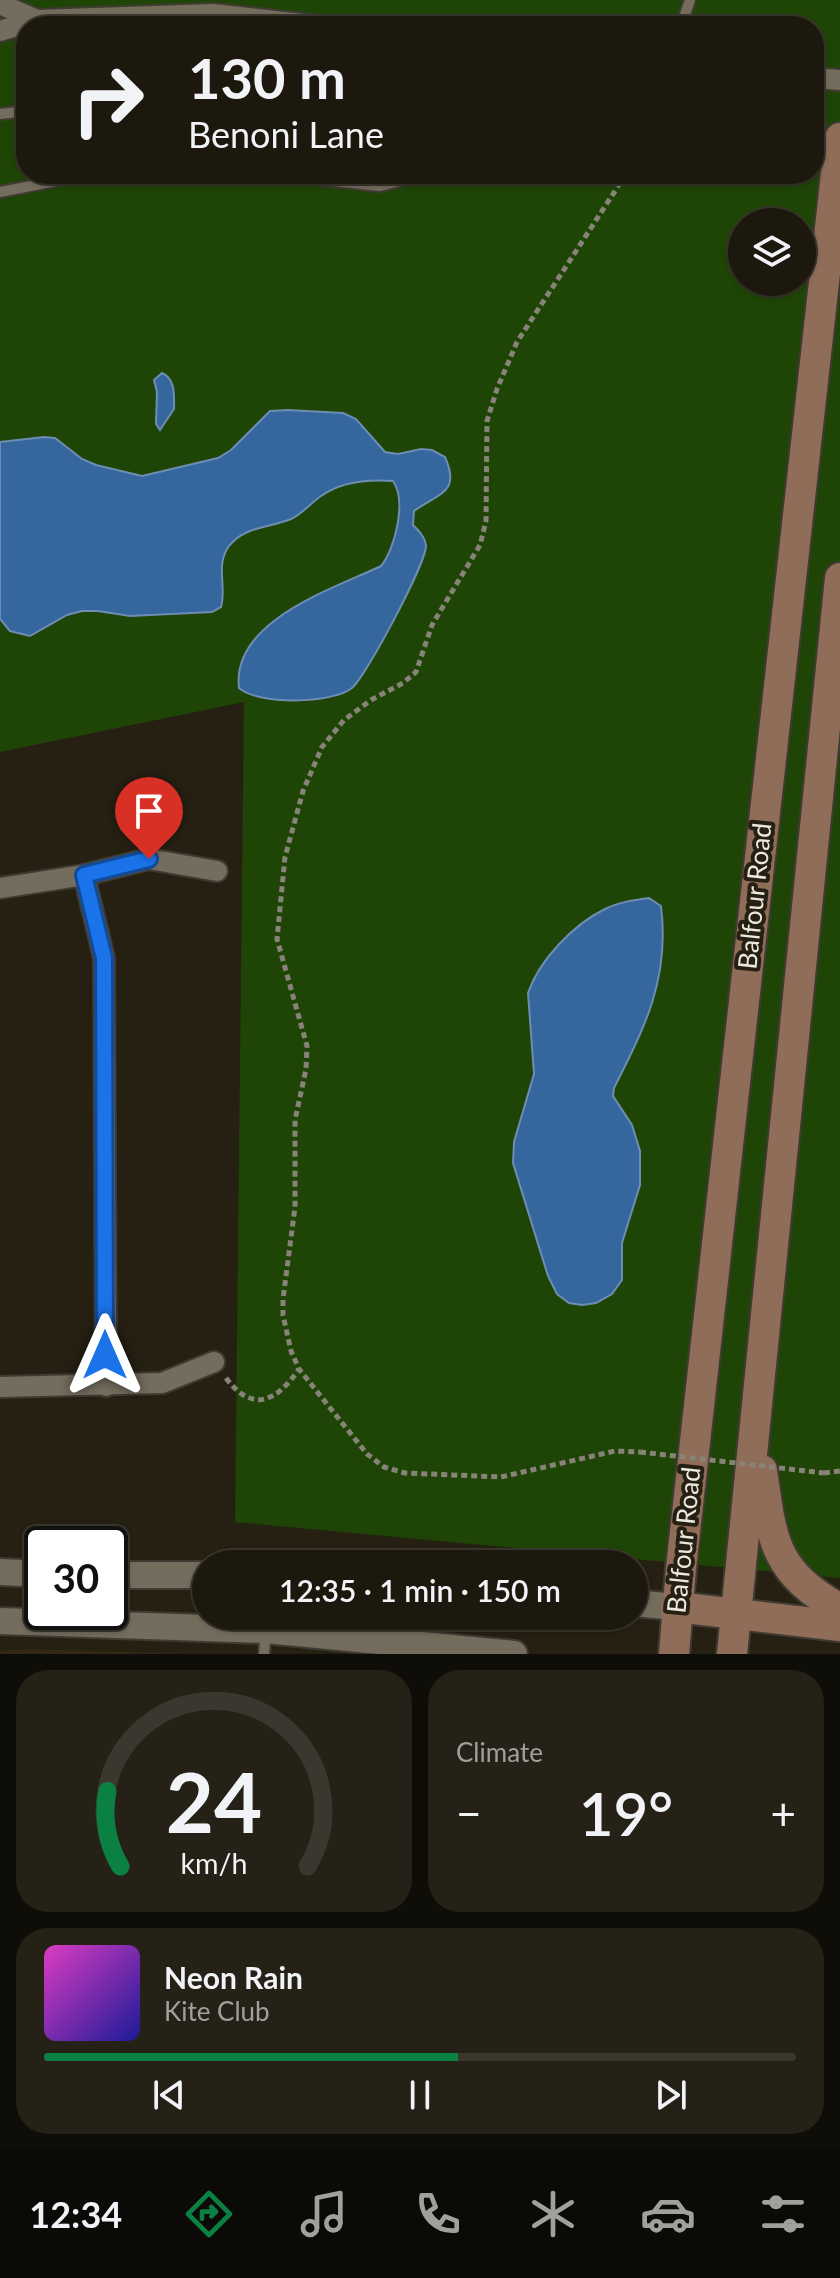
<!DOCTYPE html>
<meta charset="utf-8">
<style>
:root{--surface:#1c180e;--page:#252117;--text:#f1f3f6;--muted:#a0a09e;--line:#3a372e;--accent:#0b8043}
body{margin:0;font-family:Lato,sans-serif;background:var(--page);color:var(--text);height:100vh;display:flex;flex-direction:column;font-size:30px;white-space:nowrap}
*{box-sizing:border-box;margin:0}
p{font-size:26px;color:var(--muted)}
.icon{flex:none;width:44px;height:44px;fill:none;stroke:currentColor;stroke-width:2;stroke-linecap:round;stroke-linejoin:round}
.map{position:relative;height:1654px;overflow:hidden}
.details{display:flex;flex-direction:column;gap:16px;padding:16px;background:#0f0d08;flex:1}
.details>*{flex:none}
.guide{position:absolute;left:16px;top:16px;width:808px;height:168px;border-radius:32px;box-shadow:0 2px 6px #0004,0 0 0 2px var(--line);background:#1c180e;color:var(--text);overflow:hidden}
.fabs{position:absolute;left:728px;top:208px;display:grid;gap:16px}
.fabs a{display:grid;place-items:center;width:88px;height:88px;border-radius:50%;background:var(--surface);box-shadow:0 2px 6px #0004,0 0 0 2px var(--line);font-size:40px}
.speed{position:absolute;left:24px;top:1526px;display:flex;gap:16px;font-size:40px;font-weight:700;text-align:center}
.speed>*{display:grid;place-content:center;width:104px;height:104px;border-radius:50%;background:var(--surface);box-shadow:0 2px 6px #0004,0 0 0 2px var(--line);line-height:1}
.speed .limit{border:4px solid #111;border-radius:12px;background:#fff;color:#111}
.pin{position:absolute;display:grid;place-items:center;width:68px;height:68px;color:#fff;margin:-82px -34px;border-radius:50% 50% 50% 0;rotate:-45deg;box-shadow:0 0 8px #0007}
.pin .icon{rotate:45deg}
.me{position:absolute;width:88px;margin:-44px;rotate:0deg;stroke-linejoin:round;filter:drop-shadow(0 0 6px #0008)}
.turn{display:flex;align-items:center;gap:28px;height:168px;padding:0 40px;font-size:36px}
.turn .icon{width:104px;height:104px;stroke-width:2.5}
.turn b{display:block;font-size:56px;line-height:68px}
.big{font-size:60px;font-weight:600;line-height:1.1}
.details .card{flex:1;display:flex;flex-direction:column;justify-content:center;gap:12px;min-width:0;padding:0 28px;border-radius:32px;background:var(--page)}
.details .dial{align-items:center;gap:0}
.dial svg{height:208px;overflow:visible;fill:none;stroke:var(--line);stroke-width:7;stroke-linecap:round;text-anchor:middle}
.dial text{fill:var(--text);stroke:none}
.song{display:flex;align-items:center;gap:24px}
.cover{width:96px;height:96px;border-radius:12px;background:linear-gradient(135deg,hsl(310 70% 55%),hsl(240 70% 35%))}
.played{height:8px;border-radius:4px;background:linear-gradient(90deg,var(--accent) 55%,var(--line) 55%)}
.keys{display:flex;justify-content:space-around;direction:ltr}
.heat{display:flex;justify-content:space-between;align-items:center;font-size:44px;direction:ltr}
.details .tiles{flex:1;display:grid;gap:16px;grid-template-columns:1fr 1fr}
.card:last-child{grid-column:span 2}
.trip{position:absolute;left:192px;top:1550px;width:456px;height:80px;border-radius:40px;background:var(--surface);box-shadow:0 2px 6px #0004,0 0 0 2px var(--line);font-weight:600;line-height:80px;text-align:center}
.dock{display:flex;height:128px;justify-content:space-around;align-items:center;background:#0b0a06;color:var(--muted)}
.dock .icon{width:56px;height:56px}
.dock .current{color:var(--accent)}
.dock b{font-size:36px;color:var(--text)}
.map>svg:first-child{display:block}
.built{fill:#312815}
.green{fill:#1f4506;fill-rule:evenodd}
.water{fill:#36669e;stroke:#6d8db2;stroke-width:2}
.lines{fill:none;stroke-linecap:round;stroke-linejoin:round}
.service-casing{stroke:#403b32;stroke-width:14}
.minor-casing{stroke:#403b32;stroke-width:24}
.tertiary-casing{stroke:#403b32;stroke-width:30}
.secondary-casing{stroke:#403b32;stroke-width:34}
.path{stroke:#888378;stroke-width:5;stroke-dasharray:6 4;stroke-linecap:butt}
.service{stroke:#746d5e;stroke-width:10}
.minor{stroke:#746d5e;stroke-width:20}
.tertiary{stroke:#746d5e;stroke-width:26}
.secondary{stroke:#906d59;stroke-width:30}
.path-bridge{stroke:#888378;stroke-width:5;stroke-dasharray:6 4;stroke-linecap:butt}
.route-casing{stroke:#114b97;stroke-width:20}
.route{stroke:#1a73e8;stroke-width:14}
.labels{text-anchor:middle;stroke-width:8;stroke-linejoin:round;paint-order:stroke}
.street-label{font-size:26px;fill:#ece8e0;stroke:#262013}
</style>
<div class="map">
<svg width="840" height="1654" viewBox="0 0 840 1654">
<rect width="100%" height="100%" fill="#262013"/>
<path class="built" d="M28,1649L192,1654H0V1651Z"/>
<path class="green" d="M0,0H840V1578L235,1522L244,702L0,752ZM26,26H814V174H26ZM742,222H802V282H742Z"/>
<g class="water">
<path d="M162,373C176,379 174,396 174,409L160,430L156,424L157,392L154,380Z"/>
<path d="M288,410L343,413L356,419L385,452L398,454L421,449L432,450L445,457C461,493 439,493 414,511L413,525C419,531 425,537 426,545C427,562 365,678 352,688C332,704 258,705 239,688C231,621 333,589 381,566C395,549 407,501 393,481C368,479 342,481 321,496C311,503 302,514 291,519C269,528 245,526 229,546C215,565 227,587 221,607L212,612L130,616L98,611H82L67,615L30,636L10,631L0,619V442L44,437L55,438L82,459L96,465L142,476L218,458L231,450L270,411Z"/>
<path d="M649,898L661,906C670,978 645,1027 614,1088L613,1096L632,1125L640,1151V1185L622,1243V1280L612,1294L596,1303L582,1305L569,1303L557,1294L548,1276L513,1163L514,1142L534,1074L528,993C539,960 574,924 605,909C619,902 634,900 649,898Z"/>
</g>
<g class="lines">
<defs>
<g id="service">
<path d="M681,26L690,0"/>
<path d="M0,114L26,111"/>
<path d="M267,174L380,186L400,181L409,174"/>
<path d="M0,192L91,174"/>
<path d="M264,1654L267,1616"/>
</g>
<g id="minor">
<path d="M0,4L37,20"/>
<path d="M0,31L37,20L213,14L321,26"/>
<path d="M814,78L840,80"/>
<path d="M84,875L104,958L106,1386"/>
<path d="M0,888L84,875L149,859L217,871"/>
<path d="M0,1387L162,1383L214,1362"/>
</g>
<g id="tertiary">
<path d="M0,1572L42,1574"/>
<path d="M110,1575H206"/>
<path d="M634,1603L676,1607"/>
<path d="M0,1621L266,1630L514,1654"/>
</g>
<g id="secondary">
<path d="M762,1470C772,1540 773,1571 840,1609"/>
<path d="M676,1607L840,1626"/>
<path d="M674,1654L681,1568L840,138"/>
<path d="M732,1654L840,578"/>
</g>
</defs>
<use href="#service" class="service-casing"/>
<use href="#minor" class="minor-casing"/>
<use href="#tertiary" class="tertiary-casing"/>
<use href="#secondary" class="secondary-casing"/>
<g class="path">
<path d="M626,174L517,342L497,389L487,421L486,521L480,545L432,625L416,672L403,683L371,700L344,720L322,747L303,791L285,857L277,939L307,1046L306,1069L295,1120V1207L283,1299V1315L291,1351L299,1369L367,1454L384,1467L405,1473L501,1477L615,1451L640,1452"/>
<path d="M226,1378C253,1414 277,1401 299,1369"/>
<path d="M824,1473L840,1471"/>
</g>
<use href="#service" class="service"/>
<use href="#minor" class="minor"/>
<use href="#tertiary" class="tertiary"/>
<use href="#secondary" class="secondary"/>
<path class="path-bridge" d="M640,1452L824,1473"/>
</g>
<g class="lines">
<defs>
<path id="route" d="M105,1355L104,958L84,875L149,859"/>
</defs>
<use href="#route" class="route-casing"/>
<use href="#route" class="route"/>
</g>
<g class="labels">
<g class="street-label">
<text transform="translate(755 896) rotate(-84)" y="9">Balfour Road</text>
<text transform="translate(684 1540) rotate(-84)" y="9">Balfour Road</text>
</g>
</g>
</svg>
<div class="fabs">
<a><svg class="icon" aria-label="layers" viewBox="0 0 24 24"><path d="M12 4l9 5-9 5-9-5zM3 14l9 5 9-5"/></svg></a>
</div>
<div class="speed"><div class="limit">30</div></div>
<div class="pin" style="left:149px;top:859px;background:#d93025"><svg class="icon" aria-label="arrive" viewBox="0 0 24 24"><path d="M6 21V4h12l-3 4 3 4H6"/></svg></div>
<svg class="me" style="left:105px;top:1355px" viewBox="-20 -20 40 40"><path d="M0-17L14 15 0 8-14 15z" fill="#1a73e8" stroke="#fff" stroke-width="4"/></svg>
<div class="trip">12:35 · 1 min · 150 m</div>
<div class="guide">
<div class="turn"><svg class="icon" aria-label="right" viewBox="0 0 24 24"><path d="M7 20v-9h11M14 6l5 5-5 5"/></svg><div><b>130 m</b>Benoni Lane</div></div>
</div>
</div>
<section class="details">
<div class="tiles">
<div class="card dial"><svg viewBox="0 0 100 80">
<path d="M14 69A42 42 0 1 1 86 69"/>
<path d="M14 69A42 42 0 0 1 9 40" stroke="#0b8043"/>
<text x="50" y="56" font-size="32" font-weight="700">24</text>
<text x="50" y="72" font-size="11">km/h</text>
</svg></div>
<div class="card"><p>Climate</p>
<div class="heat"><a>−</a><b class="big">19°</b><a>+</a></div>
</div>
<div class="card">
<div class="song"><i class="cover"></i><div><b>Neon Rain</b><p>Kite Club</p></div></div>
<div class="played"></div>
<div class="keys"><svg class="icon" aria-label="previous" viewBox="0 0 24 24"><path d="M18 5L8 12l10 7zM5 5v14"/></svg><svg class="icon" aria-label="pause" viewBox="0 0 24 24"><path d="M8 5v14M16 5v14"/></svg><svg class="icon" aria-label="next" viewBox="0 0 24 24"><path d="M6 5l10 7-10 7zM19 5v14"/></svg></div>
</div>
</div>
</section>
<nav class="dock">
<b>12:34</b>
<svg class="icon current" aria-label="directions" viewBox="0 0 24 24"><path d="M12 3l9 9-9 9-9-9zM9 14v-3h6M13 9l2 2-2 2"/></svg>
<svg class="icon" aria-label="music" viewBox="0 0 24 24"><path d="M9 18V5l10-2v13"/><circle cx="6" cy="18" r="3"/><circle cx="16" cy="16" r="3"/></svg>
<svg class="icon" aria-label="phone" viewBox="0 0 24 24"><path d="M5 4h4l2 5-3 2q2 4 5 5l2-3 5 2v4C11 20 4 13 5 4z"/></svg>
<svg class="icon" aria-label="climate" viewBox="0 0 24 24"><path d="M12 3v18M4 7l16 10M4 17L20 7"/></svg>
<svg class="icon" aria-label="car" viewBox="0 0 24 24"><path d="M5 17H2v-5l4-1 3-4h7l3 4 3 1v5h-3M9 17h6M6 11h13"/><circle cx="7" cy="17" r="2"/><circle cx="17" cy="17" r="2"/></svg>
<svg class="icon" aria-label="filters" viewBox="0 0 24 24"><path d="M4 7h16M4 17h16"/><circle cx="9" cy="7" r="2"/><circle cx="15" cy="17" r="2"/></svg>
</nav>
